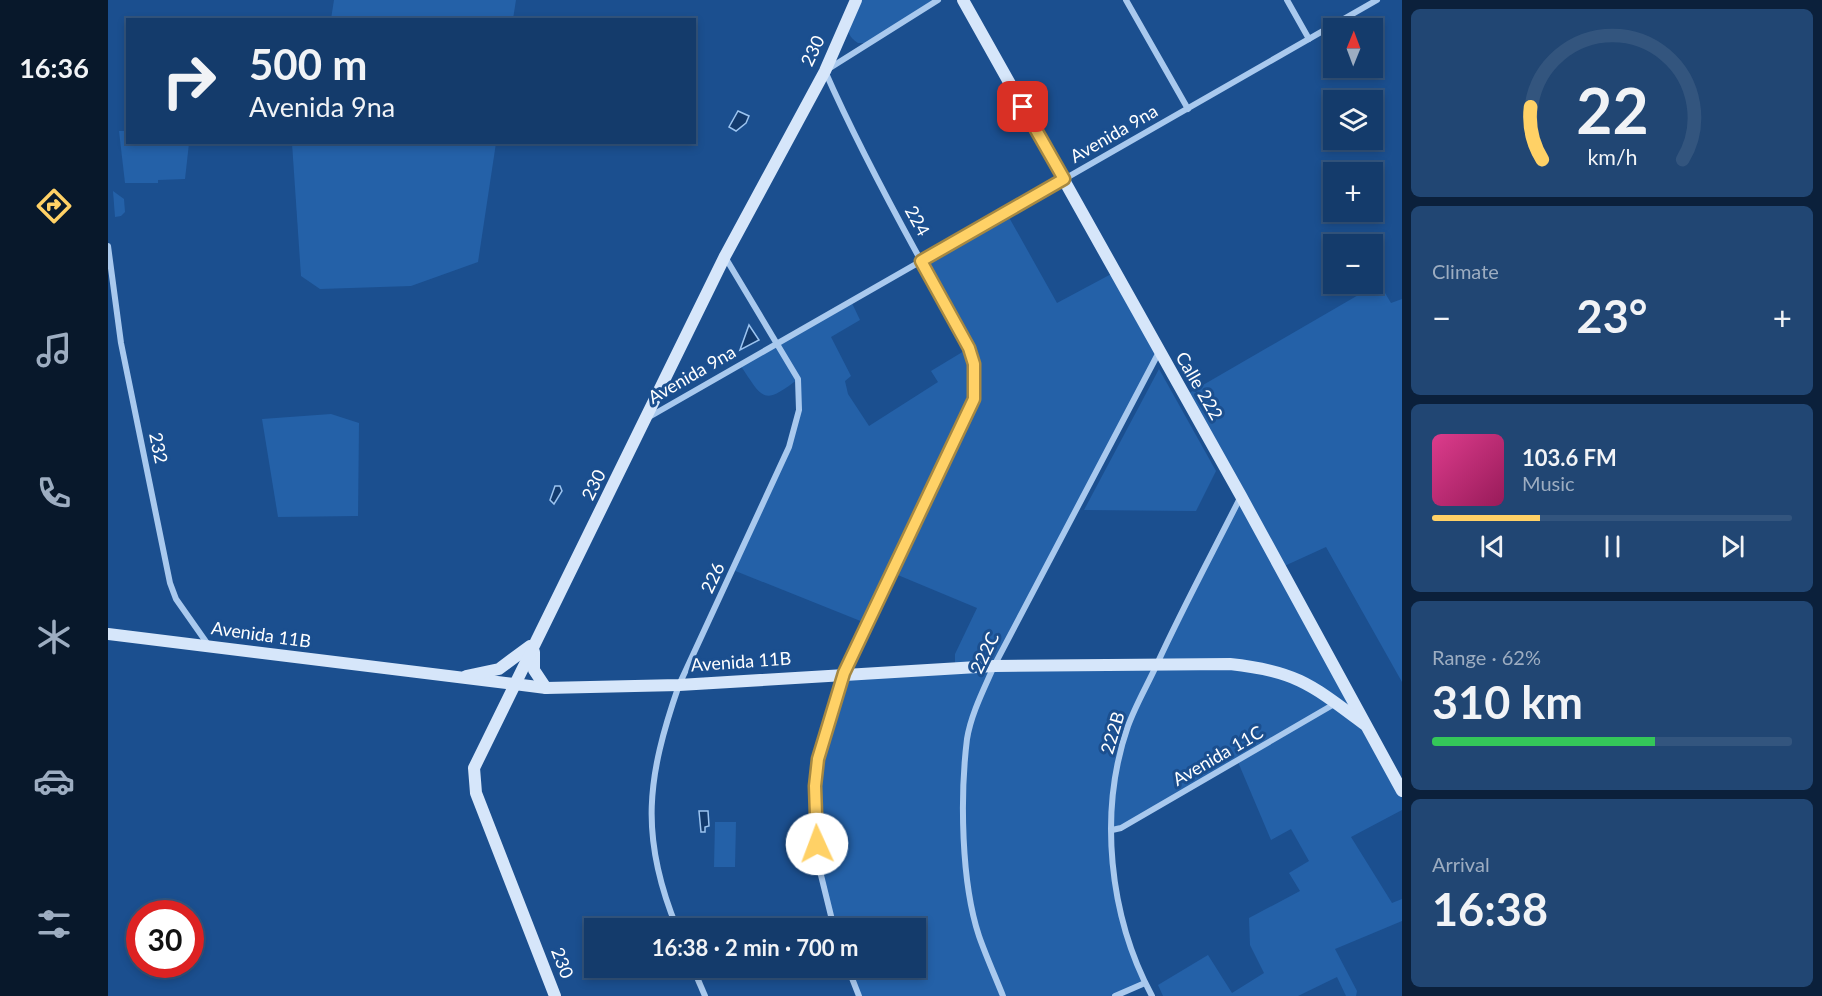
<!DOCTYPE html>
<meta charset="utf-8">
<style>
:root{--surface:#143b6b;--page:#214673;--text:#f1f3f6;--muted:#9dadc1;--line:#33557e;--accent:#ffd166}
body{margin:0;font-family:Lato,sans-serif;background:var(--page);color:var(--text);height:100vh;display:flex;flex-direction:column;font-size:22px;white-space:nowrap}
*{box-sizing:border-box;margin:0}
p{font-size:20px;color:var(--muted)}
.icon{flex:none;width:33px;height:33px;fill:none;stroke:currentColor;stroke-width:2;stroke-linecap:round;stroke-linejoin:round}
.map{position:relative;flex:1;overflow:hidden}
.sheet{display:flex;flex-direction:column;gap:9px;padding:9px;background:#0b203b;width:420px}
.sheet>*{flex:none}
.banner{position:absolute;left:18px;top:18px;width:570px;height:126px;border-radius:0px;box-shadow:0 3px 9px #0003,0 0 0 2px var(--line);background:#143b6b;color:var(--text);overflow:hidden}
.needle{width:39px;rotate:1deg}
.fabs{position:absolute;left:1215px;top:18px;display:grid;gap:12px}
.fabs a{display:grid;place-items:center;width:60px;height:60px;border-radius:0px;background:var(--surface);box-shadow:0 3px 9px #0003,0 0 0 2px var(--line);font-size:30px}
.speed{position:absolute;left:18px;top:900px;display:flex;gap:12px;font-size:30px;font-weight:700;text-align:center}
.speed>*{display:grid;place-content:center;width:78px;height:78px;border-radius:50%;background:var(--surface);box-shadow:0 3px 9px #0003,0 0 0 2px var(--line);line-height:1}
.speed .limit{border:9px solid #d22;background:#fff;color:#111}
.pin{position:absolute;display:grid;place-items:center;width:51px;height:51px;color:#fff;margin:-26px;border-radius:12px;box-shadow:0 3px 9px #0006}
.me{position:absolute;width:66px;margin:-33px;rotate:358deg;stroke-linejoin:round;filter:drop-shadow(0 0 4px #0008)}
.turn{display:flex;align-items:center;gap:21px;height:126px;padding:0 24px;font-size:27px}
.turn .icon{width:78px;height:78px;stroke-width:2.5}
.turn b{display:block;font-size:42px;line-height:51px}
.big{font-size:45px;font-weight:700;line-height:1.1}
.sheet .tile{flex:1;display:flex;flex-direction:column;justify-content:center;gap:9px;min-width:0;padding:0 21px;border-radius:9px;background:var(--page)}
.sheet .dial{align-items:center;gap:0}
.dial svg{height:156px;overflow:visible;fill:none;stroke:var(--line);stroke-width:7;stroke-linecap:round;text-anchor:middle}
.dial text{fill:var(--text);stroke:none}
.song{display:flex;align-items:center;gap:18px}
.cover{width:72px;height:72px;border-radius:9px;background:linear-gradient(135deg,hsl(330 70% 55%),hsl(330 70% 35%))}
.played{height:6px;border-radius:3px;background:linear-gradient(90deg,var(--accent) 30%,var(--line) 30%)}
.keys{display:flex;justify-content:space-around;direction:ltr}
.heat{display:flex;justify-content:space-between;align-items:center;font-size:33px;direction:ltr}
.charge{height:9px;border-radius:4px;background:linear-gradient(90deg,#34c759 62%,var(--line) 0)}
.trip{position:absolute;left:476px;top:918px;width:342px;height:60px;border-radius:0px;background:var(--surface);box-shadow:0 3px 9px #0003,0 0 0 2px var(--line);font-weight:700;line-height:60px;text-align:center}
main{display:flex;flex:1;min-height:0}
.tabs{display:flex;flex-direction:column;width:108px;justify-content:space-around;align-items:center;background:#08182b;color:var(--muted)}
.tabs .icon{width:42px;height:42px}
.tabs .current{color:var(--accent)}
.tabs b{font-size:27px;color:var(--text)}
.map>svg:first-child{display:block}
.green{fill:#2461a8}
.water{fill:#123a6d;stroke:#9cc4f0;stroke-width:1.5}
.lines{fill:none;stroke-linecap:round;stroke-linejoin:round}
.street{stroke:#a9c9ee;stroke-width:6}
.secondary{stroke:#d6e6fa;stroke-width:12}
.route-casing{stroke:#a68842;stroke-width:15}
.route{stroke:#ffd166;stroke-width:10}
.labels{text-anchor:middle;stroke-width:6;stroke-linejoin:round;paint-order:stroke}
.street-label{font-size:18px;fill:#fff;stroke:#1b4f8f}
</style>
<main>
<nav class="tabs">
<b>16:36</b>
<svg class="icon current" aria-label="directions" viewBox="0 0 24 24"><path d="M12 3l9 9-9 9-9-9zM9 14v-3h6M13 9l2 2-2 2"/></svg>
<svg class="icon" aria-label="music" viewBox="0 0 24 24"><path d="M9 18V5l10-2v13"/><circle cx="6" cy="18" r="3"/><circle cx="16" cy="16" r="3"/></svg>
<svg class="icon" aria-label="phone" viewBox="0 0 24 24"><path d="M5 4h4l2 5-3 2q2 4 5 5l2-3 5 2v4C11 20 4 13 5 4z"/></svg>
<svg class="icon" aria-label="climate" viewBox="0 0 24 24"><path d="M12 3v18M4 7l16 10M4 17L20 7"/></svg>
<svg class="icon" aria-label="car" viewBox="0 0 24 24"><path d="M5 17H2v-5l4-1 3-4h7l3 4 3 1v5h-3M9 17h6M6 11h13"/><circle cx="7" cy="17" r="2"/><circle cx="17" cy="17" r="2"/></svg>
<svg class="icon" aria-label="filters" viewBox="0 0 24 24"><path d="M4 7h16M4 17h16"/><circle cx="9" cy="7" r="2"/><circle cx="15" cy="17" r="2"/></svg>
</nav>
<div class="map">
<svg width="1294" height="996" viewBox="0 0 1294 996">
<rect width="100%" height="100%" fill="#1b4f8f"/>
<g class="green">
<path d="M226,0H408L405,19H223Z"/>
<path d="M748,0H830L765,43H750C732,32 742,15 748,0Z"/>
<path d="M11,131H19L20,142L81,143L77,179L50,180V183H17Z"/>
<path d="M184,143H388L370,262L303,286L212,289L193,276Z"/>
<path d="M5,191L16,199L17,212L13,216L7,217Z"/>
<path d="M898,212L949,303L1007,272L1051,351L887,666L1049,664L1133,496L1076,396L1271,283L1283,303L1294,299V682L1218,547L1172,568L1294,791V810L1243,837L1284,903L1294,899V921L1227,949L1249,991L1248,996H1238L1229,977L1190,996H1055L1050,985L1100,955L1124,993L1156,973L1142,945L1141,918L1192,891L1181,873L1201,861L1183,829L1163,840L1130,762L1004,831L1011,907L1037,983L1007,996H751L740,968H807V928H726C712,874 700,817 710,761C716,732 728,702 737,673L847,668V654L869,608L785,573L760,624L625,570L681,447L691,410L690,379C654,407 655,398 632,365L743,301L752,320L723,337L743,376L737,381L740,394L761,426L830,382L823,371L861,348L813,261Z"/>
<path d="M1051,369L1108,471L1088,511L976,510Z"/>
<path d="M223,414L251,423L250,516L170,517L154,419Z"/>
<path d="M607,822H628L627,867H606Z"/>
</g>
<g class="water">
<path d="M630,111L641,116L638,123L628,131L621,127Z"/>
<path d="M641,325L651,340L632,350Z"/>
<path d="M447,486H452L454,491L446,504L442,500Z"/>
<path d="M591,811H600L601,826L597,827V832H593Z"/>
</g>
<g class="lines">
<g class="street">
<path d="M1018,0L1080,109"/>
<path d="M1179,0L1201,39"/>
<path d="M0,246L13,343L62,583L68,599L101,646"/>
<path d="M541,417L1269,0"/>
<path d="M1004,830L1013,828L1228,703"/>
<path d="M569,928C531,836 539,777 571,685L681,447L691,410L690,379L617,257"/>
<path d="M726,928L710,863L707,786L718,728L737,673L860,415C867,394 870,369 861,348C849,317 828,288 812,259C778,197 745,135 717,71L830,0"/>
<path d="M585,968L597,996"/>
<path d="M740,968L751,996"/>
<path d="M895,996C887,976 878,956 871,936C853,882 852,796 859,739C863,714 876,689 886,666L1051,352"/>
<path d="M1007,996L1037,983"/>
<path d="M1044,996C1001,916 990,812 1020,726C1028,704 1040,684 1049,664C1075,607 1105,552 1133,496"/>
</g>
<g class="secondary">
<path d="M855,0L1133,496L1294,791"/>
<path d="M0,634L438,688L571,685L886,666L1122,664C1188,671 1204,685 1256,724"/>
<path d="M426,652V670L438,688"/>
<path d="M358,676L391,669L422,646"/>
<path d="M447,996L368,793L366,768L617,256L717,71L748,0"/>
</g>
</g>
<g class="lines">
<defs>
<path id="route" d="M709,844L707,786L710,759L736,673L866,399V364L861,348L813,261L956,179L915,107"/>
</defs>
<use href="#route" class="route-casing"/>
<use href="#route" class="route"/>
</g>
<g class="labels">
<g class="street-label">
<text transform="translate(705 51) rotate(-65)" y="6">230</text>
<text transform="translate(1006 134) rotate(-30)" y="6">Avenida 9na</text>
<text transform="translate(809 221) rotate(61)" y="6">224</text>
<text transform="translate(584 375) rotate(-30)" y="6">Avenida 9na</text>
<text transform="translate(1091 386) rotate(60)" y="6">Calle 222</text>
<text transform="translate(50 448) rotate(78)" y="6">232</text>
<text transform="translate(486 485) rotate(-64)" y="6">230</text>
<text transform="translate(605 578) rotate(-65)" y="6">226</text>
<text transform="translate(153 635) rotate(8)" y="6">Avenida 11B</text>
<text transform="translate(877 653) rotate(-64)" y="6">222C</text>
<text transform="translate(633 662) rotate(-4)" y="6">Avenida 11B</text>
<text transform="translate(1005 733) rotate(-73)" y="6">222B</text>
<text transform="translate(1110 756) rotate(-30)" y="6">Avenida 11C</text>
<text transform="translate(454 963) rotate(69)" y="6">230</text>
</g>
</g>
</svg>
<div class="fabs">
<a><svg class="needle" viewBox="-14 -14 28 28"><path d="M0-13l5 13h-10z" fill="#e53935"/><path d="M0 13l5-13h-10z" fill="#9dadc1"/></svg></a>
<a><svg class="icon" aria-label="layers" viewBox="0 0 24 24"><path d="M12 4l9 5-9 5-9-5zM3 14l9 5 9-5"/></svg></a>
<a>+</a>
<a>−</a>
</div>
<div class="speed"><div class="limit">30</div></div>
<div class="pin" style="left:915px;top:107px;background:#d93025"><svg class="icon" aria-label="arrive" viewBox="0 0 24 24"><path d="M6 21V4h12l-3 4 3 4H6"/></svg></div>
<svg class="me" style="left:709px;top:844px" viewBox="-20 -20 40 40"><circle r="19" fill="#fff"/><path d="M0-13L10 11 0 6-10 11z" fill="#ffd166"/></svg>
<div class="trip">16:38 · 2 min · 700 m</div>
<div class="banner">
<div class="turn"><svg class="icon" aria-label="right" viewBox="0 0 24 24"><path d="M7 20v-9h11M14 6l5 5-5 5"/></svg><div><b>500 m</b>Avenida 9na</div></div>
</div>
</div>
<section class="sheet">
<div class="tile dial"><svg viewBox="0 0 100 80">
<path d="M14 69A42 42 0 1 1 86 69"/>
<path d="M14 69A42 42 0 0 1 8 42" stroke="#ffd166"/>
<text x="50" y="56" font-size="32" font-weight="700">22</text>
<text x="50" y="72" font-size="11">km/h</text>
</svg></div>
<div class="tile"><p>Climate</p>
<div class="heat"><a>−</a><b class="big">23°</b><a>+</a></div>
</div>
<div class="tile">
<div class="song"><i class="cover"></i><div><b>103.6 FM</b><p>Music</p></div></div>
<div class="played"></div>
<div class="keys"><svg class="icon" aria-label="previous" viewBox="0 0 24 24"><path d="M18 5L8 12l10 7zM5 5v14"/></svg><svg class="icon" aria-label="pause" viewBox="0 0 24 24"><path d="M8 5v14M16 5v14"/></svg><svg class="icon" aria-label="next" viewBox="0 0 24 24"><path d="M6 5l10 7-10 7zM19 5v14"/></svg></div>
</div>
<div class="tile"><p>Range · 62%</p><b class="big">310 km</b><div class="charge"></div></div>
<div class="tile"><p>Arrival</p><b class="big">16:38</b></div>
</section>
</main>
